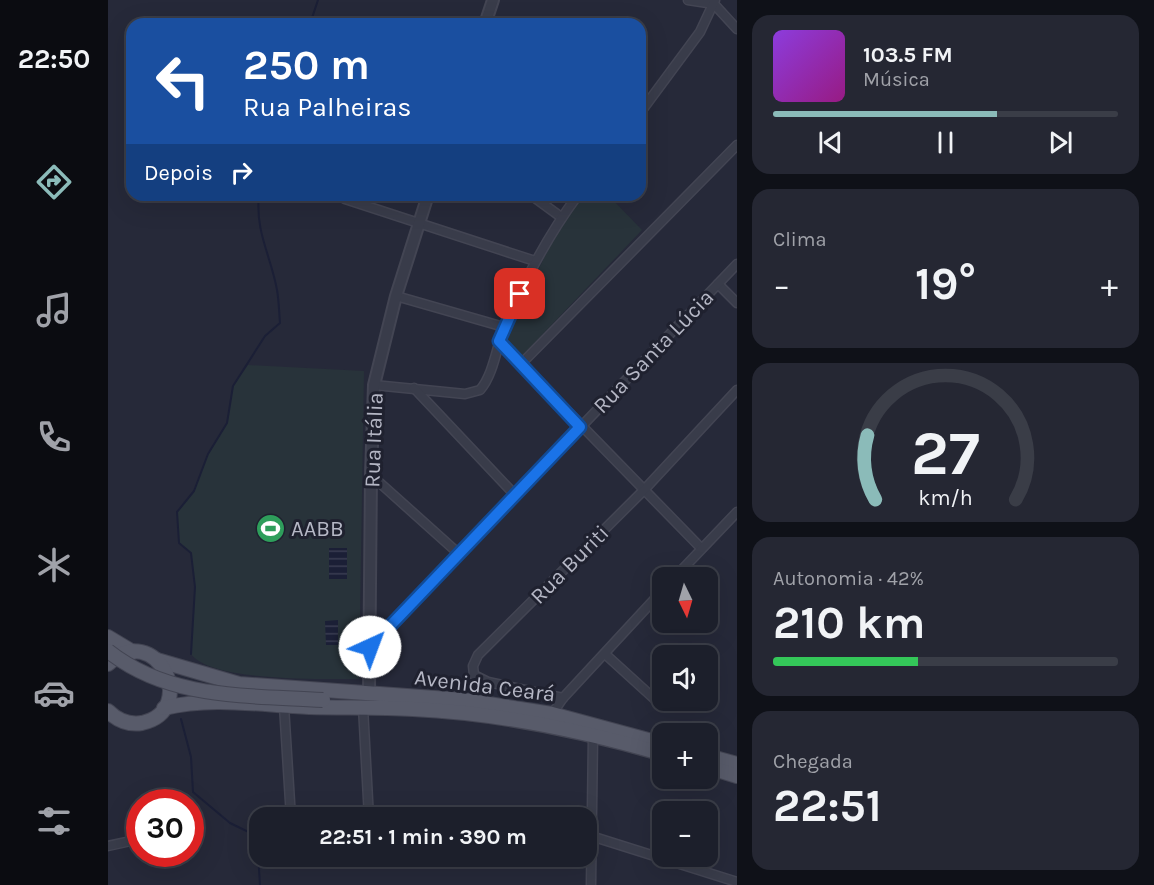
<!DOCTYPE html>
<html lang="pt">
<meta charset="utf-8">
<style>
:root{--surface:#1c1f2b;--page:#252733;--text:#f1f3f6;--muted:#a0a2a9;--line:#3a3d47;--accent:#8bbbb9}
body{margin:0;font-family:Karla,sans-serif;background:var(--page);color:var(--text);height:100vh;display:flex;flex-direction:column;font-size:22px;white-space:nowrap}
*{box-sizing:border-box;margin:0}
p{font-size:20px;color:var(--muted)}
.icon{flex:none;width:33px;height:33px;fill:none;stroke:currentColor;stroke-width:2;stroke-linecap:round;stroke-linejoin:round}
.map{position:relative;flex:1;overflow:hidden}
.sheet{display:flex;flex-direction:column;gap:15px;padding:15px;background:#0f1118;width:417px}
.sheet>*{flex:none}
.hud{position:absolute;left:18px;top:18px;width:520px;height:183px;border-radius:18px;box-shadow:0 6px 24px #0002,0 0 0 2px var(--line);background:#1a4fa0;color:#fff;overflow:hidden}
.needle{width:39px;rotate:175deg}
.tools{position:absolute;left:544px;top:567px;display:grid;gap:12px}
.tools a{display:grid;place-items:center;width:66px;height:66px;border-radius:12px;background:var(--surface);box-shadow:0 6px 24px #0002,0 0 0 2px var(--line);font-size:30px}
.speed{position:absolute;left:18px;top:789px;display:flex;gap:12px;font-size:30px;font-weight:700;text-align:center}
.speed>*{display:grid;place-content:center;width:78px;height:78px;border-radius:50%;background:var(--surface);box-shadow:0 6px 24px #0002,0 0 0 2px var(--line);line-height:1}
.speed .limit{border:9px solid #d22;background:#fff;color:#111}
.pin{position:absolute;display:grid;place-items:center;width:51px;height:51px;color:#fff;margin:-26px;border-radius:12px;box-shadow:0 3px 9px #0006}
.me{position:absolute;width:66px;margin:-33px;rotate:43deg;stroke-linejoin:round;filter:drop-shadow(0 0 4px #0008)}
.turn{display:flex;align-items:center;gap:21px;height:126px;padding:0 18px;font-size:27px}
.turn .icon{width:78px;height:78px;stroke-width:2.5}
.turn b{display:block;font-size:42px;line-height:51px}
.then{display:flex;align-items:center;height:57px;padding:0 18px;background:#0003;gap:12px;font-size:22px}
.big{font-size:45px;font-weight:700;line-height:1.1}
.sheet .widget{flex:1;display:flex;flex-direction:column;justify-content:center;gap:9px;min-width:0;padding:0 21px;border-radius:18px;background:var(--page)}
.sheet .dial{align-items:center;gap:0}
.dial svg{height:156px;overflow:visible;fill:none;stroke:var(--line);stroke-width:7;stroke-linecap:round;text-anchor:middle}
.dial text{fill:var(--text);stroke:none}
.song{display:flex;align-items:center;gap:18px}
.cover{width:72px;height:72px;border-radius:9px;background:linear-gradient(135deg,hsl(270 70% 55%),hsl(310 70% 35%))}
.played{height:6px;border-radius:3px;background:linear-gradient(90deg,var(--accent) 65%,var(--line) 65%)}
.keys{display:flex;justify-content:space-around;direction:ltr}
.heat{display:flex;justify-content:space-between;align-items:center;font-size:33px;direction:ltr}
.charge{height:9px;border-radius:4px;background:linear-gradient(90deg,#34c759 42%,var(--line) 0)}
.trip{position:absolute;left:141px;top:807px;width:348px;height:60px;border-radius:18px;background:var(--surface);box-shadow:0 6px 24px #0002,0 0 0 2px var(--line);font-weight:700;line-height:60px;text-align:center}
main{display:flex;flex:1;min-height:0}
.menu{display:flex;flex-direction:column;width:108px;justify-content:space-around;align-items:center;background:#0b0c11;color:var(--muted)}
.menu .icon{width:42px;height:42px}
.menu .active{color:var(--accent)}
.menu b{font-size:27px;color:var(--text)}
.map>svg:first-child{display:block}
.green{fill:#28333a}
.water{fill:url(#water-rules)}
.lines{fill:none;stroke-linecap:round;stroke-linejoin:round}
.stream{stroke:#1b1f36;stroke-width:2}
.minor-casing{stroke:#434553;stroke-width:11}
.tertiary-casing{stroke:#434553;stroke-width:14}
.primary-casing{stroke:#434553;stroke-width:16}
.minor{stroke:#393c4a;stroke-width:8}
.tertiary{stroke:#393c4a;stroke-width:10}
.primary{stroke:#585b6a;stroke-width:14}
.primary-bridge-casing{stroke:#434553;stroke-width:16;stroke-linecap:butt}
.primary-bridge{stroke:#585b6a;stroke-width:14}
.route-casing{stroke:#114b97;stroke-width:15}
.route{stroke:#1a73e8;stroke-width:10}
.labels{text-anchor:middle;stroke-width:6;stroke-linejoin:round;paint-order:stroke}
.street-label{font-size:22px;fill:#b5b7c5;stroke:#1f212f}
.poi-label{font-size:22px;fill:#b5b7c5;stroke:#1f212f;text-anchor:start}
</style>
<main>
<nav class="menu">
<b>22:50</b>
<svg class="icon active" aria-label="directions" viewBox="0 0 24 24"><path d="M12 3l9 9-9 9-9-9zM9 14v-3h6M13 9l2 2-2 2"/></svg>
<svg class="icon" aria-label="music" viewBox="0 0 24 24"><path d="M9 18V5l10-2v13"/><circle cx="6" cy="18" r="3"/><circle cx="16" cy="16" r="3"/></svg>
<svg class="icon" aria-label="phone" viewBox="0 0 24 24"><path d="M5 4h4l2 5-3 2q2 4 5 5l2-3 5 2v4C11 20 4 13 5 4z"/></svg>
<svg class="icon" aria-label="climate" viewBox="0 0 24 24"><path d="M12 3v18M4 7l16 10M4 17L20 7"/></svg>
<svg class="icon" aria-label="car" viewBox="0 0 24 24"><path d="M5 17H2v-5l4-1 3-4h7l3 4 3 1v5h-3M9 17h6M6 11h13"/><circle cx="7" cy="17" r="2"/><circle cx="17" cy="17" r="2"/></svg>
<svg class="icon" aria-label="filters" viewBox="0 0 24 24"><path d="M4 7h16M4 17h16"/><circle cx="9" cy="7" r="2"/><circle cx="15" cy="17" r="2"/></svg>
</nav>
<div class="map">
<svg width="629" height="885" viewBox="0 0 629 885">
<defs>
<pattern id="water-rules" width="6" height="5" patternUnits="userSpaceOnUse" patternTransform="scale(1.5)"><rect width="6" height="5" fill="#1b1f36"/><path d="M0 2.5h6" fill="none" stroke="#3a3d52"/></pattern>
</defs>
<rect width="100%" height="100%" fill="#262939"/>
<g class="green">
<path d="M475,195H500L534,230L414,356L399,341C421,290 441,238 475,195Z"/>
<path d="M140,365L256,371L251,679C216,679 103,682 83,654L87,587L83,553L71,543L69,512L86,491L100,454L119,423L125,386Z"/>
</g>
<g class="water">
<rect x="221" y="548" width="18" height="31"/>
<path d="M230,620V645H218L217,621Z"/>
</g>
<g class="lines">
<g class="stream">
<path d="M202,24L210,0"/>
<path d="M83,654L87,587L83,553L71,543L69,512L86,491L100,454L119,423L125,386L157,336L172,323C171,312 171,301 169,290C163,256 147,232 151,195"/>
<path d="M73,719L83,757L85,792L122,823L149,836L152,885"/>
</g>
<defs>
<g id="minor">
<path d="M580,0L606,4L629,29"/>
<path d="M532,113L592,32L607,0"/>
<path d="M423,195L453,217"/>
<path d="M237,199L427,261"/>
<path d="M610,284L629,303"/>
<path d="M288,296L396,327"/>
<path d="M391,341L593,548"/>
<path d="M413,364L629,145"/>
<path d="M266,385L357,394L372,390C386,374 389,344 397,325C417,279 440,235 470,195"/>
<path d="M306,388L407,495"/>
<path d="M263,475L350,553"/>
<path d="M566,578L629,512"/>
<path d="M262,647L629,264"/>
<path d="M497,654L552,704"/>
<path d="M455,698L380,682L366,675L365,666L370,655L535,491L629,390"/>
<path d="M176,706L183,818"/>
<path d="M255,707L261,818"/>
<path d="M444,714L455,698L555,590"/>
<path d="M82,827H86"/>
<path d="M483,836L629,882"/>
<path d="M0,846L32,839"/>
<path d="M483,885L485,736"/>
</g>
<g id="tertiary">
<path d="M377,24L385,0"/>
<path d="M261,693L263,475L266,385L288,296L320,195"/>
</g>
<g id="primary">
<path d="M0,637L25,652"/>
<path d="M49,660L131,684L355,700L444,714L555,744"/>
<path d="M0,664C47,618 93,710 34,723C21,725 9,720 0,711"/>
<path d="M56,708C105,696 151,705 201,707C235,708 270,707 305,709C390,713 473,730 555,754"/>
<path d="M600,756L629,764"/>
<path d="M600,767L629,776"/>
</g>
</defs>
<use href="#minor" class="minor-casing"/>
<use href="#tertiary" class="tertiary-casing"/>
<use href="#primary" class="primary-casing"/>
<use href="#minor" class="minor"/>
<use href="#tertiary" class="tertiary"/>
<use href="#primary" class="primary"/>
<defs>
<path id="primary-bridge" d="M0,651C62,700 139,695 215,700"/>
</defs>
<use href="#primary-bridge" class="primary-bridge-casing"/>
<use href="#primary-bridge" class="primary-bridge"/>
</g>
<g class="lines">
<defs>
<path id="route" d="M262,647L472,427L391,341L412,294"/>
</defs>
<use href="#route" class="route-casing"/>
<use href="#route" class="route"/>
</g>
<defs>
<symbol id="stadium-disc" viewBox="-11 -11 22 22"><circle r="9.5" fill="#2e9e5b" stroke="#1f212f"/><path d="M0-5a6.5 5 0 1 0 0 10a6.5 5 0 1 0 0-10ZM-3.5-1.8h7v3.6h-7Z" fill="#fff"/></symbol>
</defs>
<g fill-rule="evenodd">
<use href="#stadium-disc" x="146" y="512" width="33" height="33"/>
</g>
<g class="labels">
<g class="street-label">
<text transform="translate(545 351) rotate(-46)" y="8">Rua Santa Lúcia</text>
<text transform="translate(265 440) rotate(-88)" y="8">Rua Itália</text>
<text transform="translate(461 564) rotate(-45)" y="8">Rua Buriti</text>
<text transform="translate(377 685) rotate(7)" y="8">Avenida Ceará</text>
</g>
<g class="poi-label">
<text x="183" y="536">AABB</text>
</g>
</g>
</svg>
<div class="tools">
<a><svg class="needle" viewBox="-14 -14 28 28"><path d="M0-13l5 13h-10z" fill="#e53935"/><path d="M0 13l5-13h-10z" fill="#a0a2a9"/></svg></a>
<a><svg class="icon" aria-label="sound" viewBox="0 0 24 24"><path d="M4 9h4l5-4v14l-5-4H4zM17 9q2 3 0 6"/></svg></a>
<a>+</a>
<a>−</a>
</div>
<div class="speed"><div class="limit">30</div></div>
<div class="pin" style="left:412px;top:294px;background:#d93025"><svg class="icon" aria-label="arrive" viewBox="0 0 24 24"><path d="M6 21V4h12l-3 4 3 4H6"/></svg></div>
<svg class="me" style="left:262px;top:647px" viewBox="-20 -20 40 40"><circle r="19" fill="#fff"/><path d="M0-13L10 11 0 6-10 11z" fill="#1a73e8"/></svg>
<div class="trip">22:51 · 1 min · 390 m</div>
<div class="hud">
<div class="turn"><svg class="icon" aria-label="left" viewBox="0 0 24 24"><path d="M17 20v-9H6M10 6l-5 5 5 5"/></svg><div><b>250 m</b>Rua Palheiras</div></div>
<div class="then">Depois<svg class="icon" aria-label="right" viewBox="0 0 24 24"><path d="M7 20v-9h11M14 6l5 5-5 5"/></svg></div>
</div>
</div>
<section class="sheet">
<div class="widget">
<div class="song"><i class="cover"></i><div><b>103.5 FM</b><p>Música</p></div></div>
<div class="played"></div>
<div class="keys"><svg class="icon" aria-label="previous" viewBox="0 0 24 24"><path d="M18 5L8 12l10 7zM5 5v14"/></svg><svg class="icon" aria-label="pause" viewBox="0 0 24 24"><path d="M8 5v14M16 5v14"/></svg><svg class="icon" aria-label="next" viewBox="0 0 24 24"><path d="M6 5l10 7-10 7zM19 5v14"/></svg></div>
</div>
<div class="widget"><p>Clima</p>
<div class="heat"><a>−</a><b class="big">19°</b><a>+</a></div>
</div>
<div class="widget dial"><svg viewBox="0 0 100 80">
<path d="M14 69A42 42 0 1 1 86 69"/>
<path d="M14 69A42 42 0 0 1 10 36" stroke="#8bbbb9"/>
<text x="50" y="56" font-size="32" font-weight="700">27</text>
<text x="50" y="72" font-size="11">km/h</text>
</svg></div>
<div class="widget"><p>Autonomia · 42%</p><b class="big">210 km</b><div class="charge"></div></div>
<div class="widget"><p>Chegada</p><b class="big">22:51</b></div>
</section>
</main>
